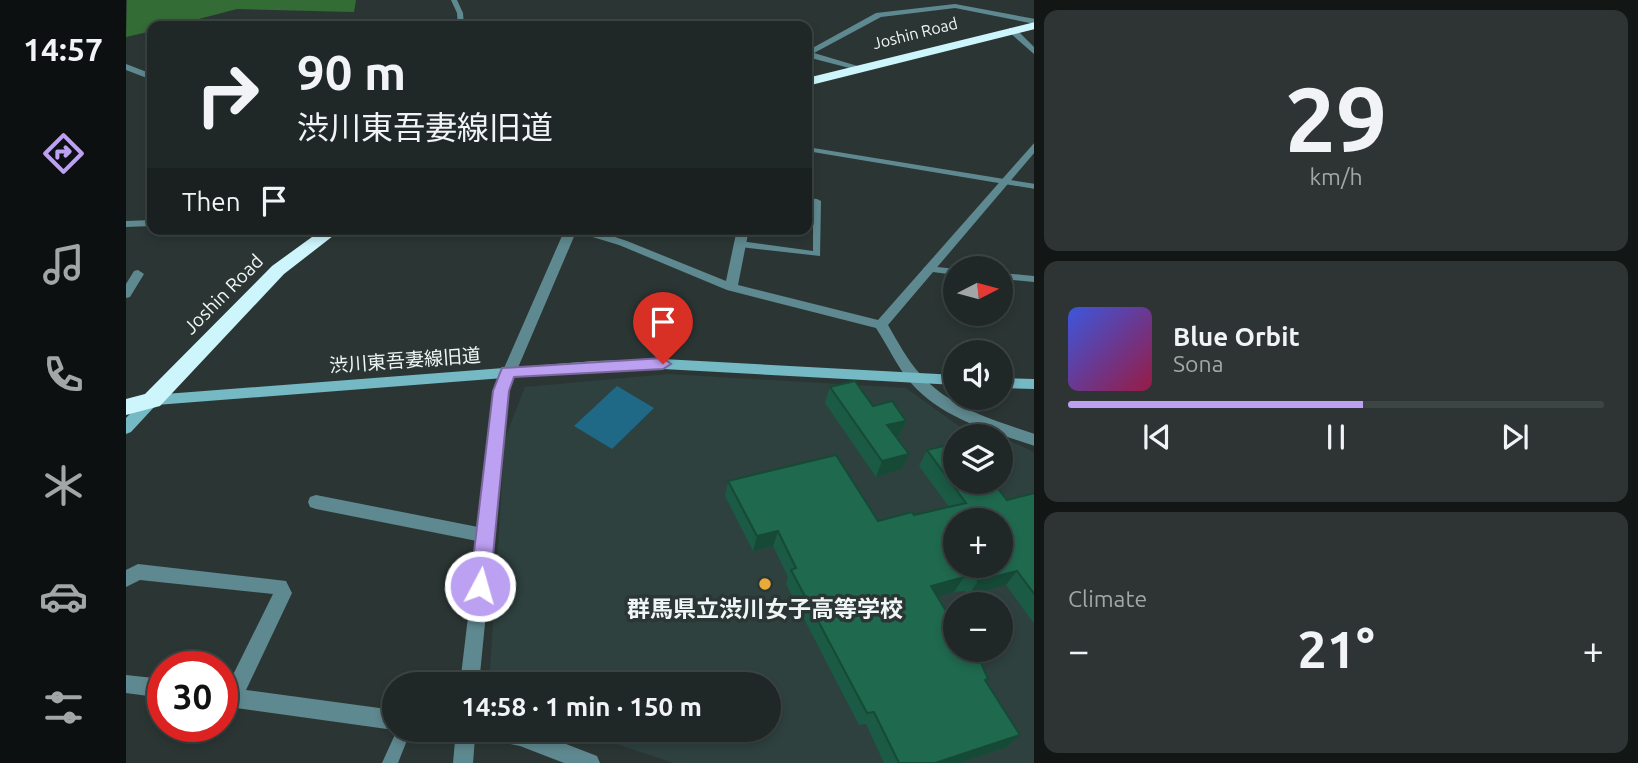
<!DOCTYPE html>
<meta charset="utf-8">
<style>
:root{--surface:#202827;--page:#2d3433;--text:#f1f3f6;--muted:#a2a6a7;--line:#3d4444;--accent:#bca0f2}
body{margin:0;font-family:Ubuntu,"Noto Sans JP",sans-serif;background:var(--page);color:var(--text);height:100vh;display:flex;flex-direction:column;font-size:26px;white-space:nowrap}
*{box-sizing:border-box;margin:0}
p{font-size:23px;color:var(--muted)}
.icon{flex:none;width:38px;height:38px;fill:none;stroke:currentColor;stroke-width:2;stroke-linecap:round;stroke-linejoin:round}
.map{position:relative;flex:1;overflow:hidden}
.drawer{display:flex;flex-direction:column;gap:10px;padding:10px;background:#121615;width:604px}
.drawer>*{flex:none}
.hud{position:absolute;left:21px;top:21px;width:665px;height:214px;border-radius:14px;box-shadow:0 4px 10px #0003,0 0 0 2px var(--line);background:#202827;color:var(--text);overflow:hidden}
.needle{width:46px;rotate:84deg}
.controls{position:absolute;left:817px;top:256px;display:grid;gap:14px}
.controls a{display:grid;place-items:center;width:70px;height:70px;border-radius:50%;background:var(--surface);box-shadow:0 4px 10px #0003,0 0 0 2px var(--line);font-size:35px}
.speed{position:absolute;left:21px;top:651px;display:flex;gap:14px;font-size:35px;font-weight:700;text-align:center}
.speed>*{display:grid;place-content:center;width:91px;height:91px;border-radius:50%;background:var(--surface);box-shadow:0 4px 10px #0003,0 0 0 2px var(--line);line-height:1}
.speed .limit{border:10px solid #d22;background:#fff;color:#111}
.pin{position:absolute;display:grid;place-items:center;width:60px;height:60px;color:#fff;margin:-72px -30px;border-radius:50% 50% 50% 0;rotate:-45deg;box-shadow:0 0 7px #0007}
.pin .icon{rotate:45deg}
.me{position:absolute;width:77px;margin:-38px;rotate:6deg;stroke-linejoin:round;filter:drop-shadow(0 0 5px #0008)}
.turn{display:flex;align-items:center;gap:24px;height:147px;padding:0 35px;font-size:32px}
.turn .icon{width:91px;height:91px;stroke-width:2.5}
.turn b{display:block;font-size:49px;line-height:60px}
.then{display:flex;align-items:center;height:66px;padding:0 35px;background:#0003;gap:14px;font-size:26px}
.big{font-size:52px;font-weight:700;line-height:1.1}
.drawer .widget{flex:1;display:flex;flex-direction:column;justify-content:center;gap:10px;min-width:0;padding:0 24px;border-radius:14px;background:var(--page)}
.drawer .dial{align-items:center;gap:0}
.dial b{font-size:91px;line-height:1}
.song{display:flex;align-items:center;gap:21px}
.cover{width:84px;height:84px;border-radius:10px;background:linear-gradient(135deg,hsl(230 70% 55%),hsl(340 70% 35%))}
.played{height:7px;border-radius:4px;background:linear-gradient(90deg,var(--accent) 55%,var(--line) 55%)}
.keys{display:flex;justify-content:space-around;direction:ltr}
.heat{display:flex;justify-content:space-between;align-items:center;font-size:38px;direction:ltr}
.trip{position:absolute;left:256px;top:672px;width:399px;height:70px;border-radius:35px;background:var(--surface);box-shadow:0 4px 10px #0003,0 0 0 2px var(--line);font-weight:700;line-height:70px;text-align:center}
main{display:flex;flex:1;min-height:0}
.tab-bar{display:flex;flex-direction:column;width:126px;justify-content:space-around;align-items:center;background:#0d1010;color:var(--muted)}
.tab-bar .icon{width:49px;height:49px}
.tab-bar .current{color:var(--accent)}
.tab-bar b{font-size:32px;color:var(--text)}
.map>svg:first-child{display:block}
.built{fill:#2e413f;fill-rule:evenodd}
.forest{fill:#336c34}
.water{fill:#1f6886}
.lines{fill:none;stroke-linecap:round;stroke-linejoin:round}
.lane{fill:#5f8990;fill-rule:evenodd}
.street{fill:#5f8990;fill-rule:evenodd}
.secondary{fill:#74b9c4;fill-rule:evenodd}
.highway{fill:#cdf5fc;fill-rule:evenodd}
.wall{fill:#1b5a44}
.shaded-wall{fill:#164a37}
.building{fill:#1f694f;stroke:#164a37;stroke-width:2;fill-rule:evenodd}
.route{fill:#bca0f2;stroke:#7a689d;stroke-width:2}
.poi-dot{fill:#e8ab37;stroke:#2b3634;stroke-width:2.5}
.labels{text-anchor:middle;stroke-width:7;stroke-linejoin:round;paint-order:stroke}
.far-street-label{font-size:16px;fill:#eff6f5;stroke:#2b3634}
.street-label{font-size:19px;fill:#eff6f5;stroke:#2b3634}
.near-poi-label{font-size:23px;font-weight:bold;fill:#eff6f5;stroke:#2b3634}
</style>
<main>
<nav class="tab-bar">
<b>14:57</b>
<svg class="icon current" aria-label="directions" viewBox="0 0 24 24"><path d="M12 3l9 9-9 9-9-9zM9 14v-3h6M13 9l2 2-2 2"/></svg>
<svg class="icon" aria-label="music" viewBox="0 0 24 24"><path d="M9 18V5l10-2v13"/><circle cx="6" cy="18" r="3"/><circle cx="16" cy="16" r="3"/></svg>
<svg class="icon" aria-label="phone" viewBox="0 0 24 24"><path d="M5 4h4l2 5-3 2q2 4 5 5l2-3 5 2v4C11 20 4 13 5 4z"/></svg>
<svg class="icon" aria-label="climate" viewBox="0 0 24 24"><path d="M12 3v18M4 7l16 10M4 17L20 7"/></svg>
<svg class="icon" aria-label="car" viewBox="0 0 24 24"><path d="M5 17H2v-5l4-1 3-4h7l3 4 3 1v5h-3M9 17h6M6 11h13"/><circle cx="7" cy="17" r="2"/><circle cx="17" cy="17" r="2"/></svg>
<svg class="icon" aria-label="filters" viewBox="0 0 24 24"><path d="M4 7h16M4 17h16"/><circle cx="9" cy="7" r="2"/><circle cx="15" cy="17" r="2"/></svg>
</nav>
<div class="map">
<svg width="909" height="763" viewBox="0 0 909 763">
<rect width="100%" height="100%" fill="#2b3634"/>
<path class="built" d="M542,374L780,388L833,426L869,436H830V481H875V437L908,452V763H548L448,730H642V684H363L379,438L399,387ZM830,520H875V565H830ZM830,604H875V649H830Z"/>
<path class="forest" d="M1,0H230L228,12L111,9L46,26H26V31L0,37Z"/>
<path class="water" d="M491,386L528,408L486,449L448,426Z"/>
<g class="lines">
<g class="lane">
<path d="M325,0H331L337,13L338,26H332L331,13Z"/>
<path d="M681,147L909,184V189L681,151Z"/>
<path d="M681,198L691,199L695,201L694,256L614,247L610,244L614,241L687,251V203L681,202Z"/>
<path d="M802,266L830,269V275L799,271L797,269L799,267Z"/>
<path d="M875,273L909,276V282L875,279Z"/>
<path d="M271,730H285L272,763H256Z"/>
</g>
<g class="street">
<path d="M829,4L909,19V24L829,8L755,17L688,53L735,67V71L681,57V51L750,13Z"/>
<path d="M883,28H889L909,48V55L883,32Z"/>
<path d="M0,64L26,74V80L0,70Z"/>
<path d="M909,142V152L762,325C772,342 781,360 795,375C825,408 867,420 909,434V446C864,431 817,419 785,383C771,367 762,346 750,328L601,290L493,245L450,232L382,391L353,684H334L351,541L190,509L184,507L182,502L184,497L190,495L352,527L368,391L439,229H465L501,241L600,281L611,229H623L612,285L752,320Z"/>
<path d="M26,220V226L0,227V221Z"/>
<path d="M12,270L18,274L4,297L0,298V284L8,271Z"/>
<path d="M12,564L160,581L166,593L120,690L268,710V730L96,706V686L101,687L147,594L14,580L0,587V570Z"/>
<path d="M0,675L37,679V698L0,693Z"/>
<path d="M330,730H404L471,756L474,763H438L394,746L349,737L347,763H327Z"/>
</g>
<g class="secondary">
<path d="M537,359L830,375V385L537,369L469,371L30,405L5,432L0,434V418L21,396L26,395L469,361Z"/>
<path d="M875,378L909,379V389L875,388Z"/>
</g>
<g class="highway">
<path d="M909,22V29L681,86V78Z"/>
<path d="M197,229H216L158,274L34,406L0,415V399L19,394L146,266Z"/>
</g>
</g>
<g class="wall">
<path d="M704,387L780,421L773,436L770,437L783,454L776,469L750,477L699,403Z"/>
<path d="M801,450L881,500L909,493V625L880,585L842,596L839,591L828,592L811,596L822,619L862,679L860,682L894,735L881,747L833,763H758L740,724L733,725L660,584L662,577L647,546L627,551L599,496L602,481L752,521L788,515L823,507L793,466Z"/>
</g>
<g class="shaded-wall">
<path d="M780,421L773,436L754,441L761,425Z"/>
<path d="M783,454L776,469L750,477L756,461Z"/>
<path d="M652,531L647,546L627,551L631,536Z"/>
<path d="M891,571L880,585L842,596L852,581Z"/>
<path d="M838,577L828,592L796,601L805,586Z"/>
<path d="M894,735L881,747L833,763H809Z"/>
</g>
<g class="building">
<path d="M729,381L747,406L766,401L780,421L761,425L783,454L756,461L704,387Z"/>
<path d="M830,443V481H866L881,500L909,493V595L891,571L852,581L849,576L838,577L805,586L823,616L821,617L830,631V649H842L851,663H855L862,679L859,680L894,735L809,763H773L748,712L741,713L665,570L670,568L652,531L631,536L602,481L710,455L752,521L786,512L788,515L840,503L801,450ZM830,520H875V565H830Z"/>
</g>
<path class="route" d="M537,358L545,364L537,369L388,377L383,391L364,586L361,592L354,594L347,592L344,586L367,391L376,368Z"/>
<circle class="poi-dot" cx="639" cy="584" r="7"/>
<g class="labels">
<g class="far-street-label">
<text transform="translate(789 33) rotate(-14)" y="6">Joshin Road</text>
</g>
<g class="street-label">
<text transform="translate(97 294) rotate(-45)" y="7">Joshin Road</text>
<text transform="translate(279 360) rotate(-4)" y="7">渋川東吾妻線旧道</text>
</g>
<g class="near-poi-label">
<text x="639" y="617">群馬県立渋川女子高等学校</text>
</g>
</g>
</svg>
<div class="controls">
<a><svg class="needle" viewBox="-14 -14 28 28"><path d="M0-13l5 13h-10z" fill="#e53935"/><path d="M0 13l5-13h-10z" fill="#a2a6a7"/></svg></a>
<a><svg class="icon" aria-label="sound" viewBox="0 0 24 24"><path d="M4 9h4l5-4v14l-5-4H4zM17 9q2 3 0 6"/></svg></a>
<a><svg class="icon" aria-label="layers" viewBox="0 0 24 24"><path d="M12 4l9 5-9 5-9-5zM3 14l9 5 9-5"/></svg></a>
<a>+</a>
<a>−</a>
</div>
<div class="speed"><div class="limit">30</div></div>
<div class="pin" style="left:537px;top:364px;background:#d93025"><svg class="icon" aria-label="arrive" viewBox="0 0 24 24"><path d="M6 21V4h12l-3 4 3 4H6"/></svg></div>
<svg class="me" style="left:354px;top:586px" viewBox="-20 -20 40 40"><circle r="17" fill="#bca0f2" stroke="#fff" stroke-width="3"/><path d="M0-11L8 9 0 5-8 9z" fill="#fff"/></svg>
<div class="trip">14:58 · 1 min · 150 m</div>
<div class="hud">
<div class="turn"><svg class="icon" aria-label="right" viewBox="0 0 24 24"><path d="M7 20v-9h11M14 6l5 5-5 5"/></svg><div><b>90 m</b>渋川東吾妻線旧道</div></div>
<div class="then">Then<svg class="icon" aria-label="arrive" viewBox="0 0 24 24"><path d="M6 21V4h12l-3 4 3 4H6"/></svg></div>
</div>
</div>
<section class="drawer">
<div class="widget dial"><b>29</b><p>km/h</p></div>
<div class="widget">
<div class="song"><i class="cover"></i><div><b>Blue Orbit</b><p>Sona</p></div></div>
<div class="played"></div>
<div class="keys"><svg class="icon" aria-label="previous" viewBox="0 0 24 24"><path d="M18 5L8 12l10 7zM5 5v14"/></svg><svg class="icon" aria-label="pause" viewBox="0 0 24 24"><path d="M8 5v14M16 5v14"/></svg><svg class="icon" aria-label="next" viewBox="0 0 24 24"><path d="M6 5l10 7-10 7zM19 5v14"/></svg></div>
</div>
<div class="widget"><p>Climate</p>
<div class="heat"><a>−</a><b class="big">21°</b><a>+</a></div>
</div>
</section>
</main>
